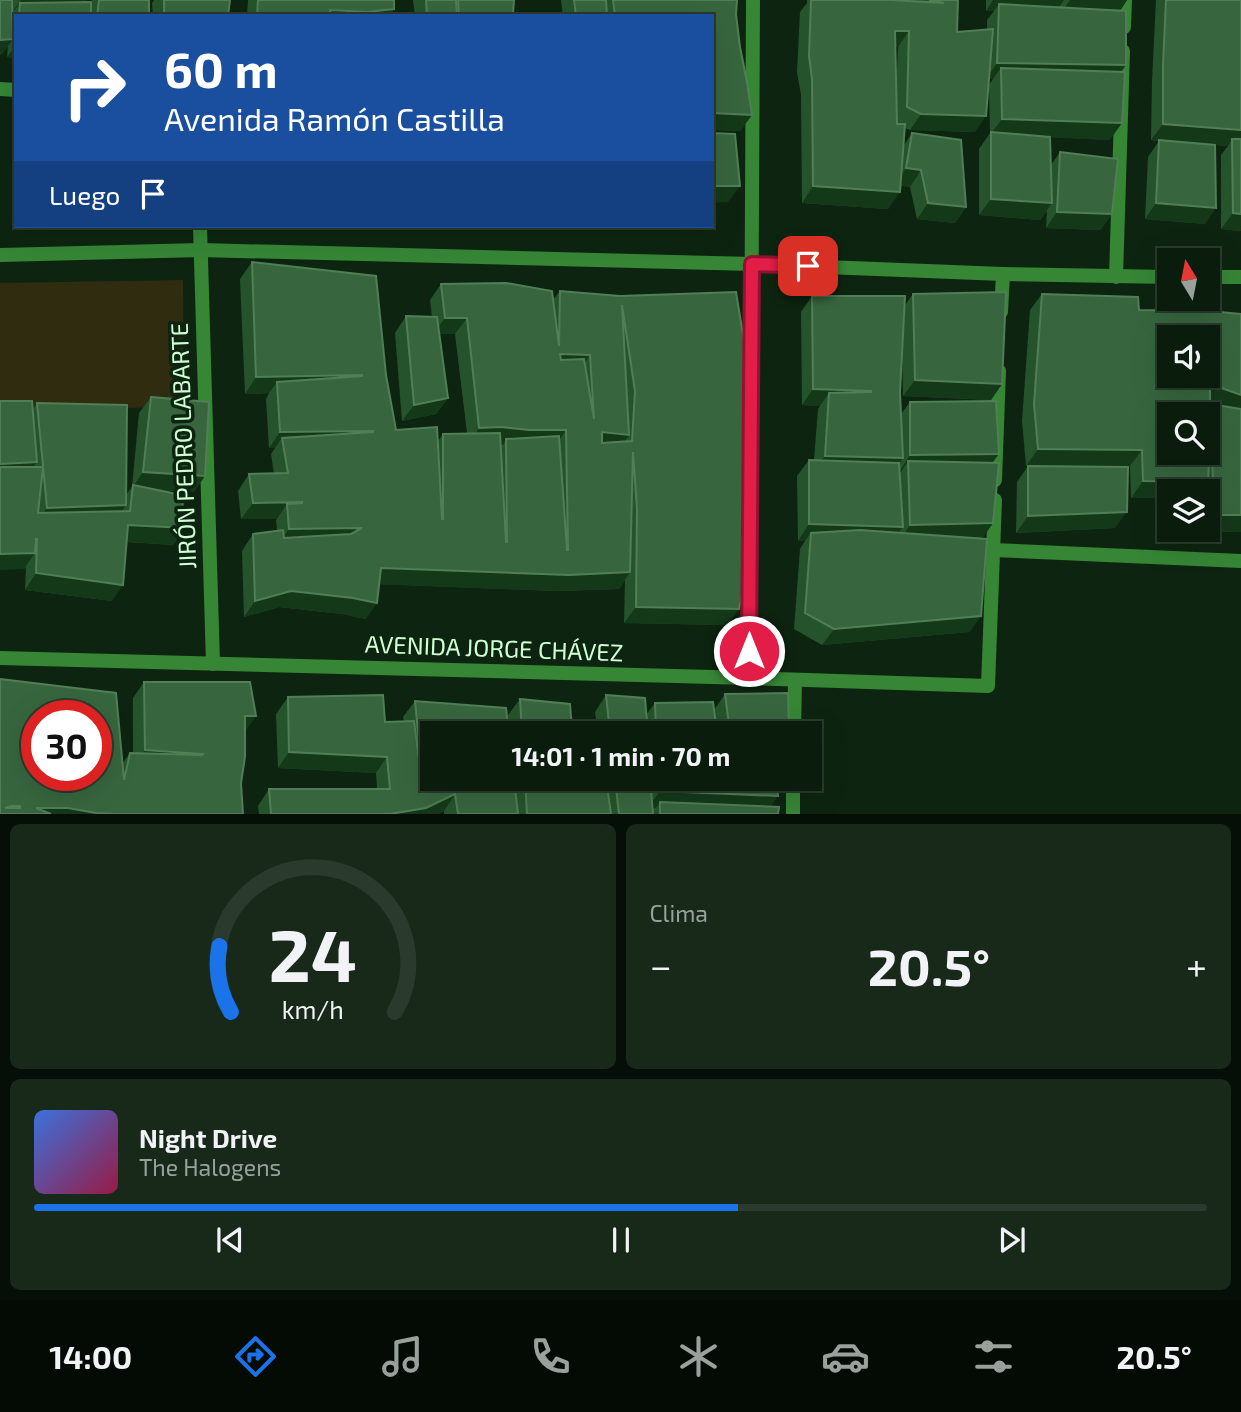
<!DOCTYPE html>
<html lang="es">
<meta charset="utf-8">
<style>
:root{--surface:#0a1c0c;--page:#18291a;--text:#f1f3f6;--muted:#99a19d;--line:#2a3a2d;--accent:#1a73e8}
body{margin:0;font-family:"Exo 2",sans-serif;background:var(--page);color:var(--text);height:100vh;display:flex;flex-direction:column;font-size:26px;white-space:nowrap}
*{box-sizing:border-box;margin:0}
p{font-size:23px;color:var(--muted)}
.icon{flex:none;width:38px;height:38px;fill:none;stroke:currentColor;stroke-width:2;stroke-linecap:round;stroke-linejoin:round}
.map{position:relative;height:814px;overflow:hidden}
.side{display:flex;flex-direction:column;gap:10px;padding:10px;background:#060f07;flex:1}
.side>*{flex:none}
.banner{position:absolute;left:14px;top:14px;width:700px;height:214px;border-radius:0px;box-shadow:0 7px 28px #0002,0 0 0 2px var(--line);background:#1a4fa0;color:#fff;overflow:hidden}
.needle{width:46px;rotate:350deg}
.tools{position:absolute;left:1157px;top:248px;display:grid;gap:14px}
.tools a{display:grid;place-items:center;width:63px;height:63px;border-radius:0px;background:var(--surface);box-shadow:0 7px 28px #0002,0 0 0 2px var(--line);font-size:35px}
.speed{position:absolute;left:21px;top:700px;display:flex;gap:14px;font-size:35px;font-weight:700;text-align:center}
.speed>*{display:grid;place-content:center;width:91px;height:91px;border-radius:50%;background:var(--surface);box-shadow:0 7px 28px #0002,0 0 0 2px var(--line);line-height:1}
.speed .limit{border:10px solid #d22;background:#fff;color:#111}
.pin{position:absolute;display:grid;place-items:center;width:60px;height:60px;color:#fff;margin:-30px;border-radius:14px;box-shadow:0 4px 10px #0006}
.me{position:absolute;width:77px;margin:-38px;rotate:0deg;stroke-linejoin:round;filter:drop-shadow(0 0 5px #0008)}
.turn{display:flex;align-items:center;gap:24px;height:147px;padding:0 35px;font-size:32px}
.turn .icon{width:91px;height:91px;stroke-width:2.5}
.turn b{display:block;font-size:49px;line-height:60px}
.then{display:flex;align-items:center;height:66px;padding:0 35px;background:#0003;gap:14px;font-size:26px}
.big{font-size:52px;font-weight:700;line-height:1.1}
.side .tile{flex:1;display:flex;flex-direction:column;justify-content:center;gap:10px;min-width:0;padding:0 24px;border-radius:10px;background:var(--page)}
.side .dial{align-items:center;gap:0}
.dial svg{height:182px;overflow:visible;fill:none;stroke:var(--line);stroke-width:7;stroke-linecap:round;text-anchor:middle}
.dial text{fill:var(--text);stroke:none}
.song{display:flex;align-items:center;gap:21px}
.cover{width:84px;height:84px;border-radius:10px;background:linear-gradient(135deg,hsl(220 70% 55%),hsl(340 70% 35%))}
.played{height:7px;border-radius:4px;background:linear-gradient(90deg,var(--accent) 60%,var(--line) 60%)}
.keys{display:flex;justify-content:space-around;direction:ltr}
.heat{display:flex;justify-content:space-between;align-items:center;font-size:38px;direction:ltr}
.side .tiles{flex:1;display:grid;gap:10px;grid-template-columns:1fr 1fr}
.tile:last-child{grid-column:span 2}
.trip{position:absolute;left:420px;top:721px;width:402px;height:70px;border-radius:0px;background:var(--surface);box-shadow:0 7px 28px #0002,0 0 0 2px var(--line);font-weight:700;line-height:70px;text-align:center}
.tab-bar{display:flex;height:112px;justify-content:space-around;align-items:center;background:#040b05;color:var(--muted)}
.tab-bar .icon{width:49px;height:49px}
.tab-bar .current{color:var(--accent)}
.tab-bar b{font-size:32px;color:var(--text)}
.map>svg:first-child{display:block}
.green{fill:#2f2c10}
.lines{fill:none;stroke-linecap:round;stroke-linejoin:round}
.minor{stroke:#368636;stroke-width:14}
.wall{fill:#25542c;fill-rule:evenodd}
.shaded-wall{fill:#143919}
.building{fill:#37663e;stroke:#507e55;stroke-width:2;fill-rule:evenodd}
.route-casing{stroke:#92132f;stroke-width:18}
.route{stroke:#e11d48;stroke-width:12}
.labels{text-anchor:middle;stroke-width:7;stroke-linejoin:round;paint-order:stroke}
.street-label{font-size:24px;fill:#d1ffd4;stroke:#0d2510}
</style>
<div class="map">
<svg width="1241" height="814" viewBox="0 0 1241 814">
<rect width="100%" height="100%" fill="#0d2510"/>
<path class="green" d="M183,280L184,407L0,410V283Z"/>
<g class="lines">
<g class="minor">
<path d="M1124,27L1125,0"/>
<path d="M0,89L16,90"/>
<path d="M200,226L213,664"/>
<path d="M0,255L201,250L752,264L1003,274L1169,277"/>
<path d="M1116,277L1123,51"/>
<path d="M1208,277H1241"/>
<path d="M1001,312L1003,274"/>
<path d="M751,405L753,0"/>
<path d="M995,480L999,371"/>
<path d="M993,550L1241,561"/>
<path d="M0,658L749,678L988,686L995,500"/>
<path d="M749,678L750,540"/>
<path d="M794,733L795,680"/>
<path d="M793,814V779"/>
</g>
</g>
<g class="wall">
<path d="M0,0H87L85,2H91L92,0H149V16H16V58L7,57L8,46L1,55Z"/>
<path d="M154,0H230L228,16H153L152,3Z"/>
<path d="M248,0H394V9L390,16H247Z"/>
<path d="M413,0H514L511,16H415Z"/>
<path d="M561,0H737L736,14L740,47L752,115L740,131L712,130V16H563Z"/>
<path d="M807,0H958L957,32L987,29V20L994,11H986V0H1127L1120,11L1126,65L1121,72L1110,140L1050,137L1051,165L1060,152L1112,214L1100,230L1046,228L1047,211L1040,220L979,215V149L990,133L989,85L993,79H989L975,132L910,130L905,128L904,145L912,133L966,207L955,223L917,219L910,187L900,185L888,209L802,203L801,95L797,72L800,12L807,3ZM895,47H898L896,90Z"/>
<path d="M1156,0H1241V231L1221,229V155L1228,146L1215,145L1205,224L1145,219L1148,157L1159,141L1151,140L1152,81Z"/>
<path d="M252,262L386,375L396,430L438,441L443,434L467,433L455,334H439L448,398L436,414L402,421L395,333L406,316L432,317L430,300L441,284L553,300L560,291L620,296L728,625L624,623L625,580L619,589L557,591L379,584L366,619L342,614L279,607L244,617L242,551L253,534L277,531L276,520L277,519H241L238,491L249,474H274L271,454L275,448H269L266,399L269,393L245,394L240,279Z"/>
<path d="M913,294L1002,384L991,400L903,396L902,353L900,392L901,414L910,402L993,463V523L982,538L981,616L969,632L822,645L794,629L800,549L805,541H798L797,476L809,460H814L818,409L820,406L802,405L801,312L812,296L905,305Z"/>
<path d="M1042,294L1139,310L1241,314V532L1203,531V530H1208V492H1169L1131,498L1130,466H1026L1022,421L1030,310Z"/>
<path d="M151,397L194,492L155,490L184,528L173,545L127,542L112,601L25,590L26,567L24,569L33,409L37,403L126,495L132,487L139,413Z"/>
<path d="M1028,466L1115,528L1016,533L1017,482Z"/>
<path d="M0,679L122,764L130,753H133V698L144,682L245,731L241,783L0,814Z"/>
<path d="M725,694L789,733H510L508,715L520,699L572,729L597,727L595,712L606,695L646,715L655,703L714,710Z"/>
<path d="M288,697L385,722H404L403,717L415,701L432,779H776L771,806L778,814H444V811L438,814H259L258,806L269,789H377L376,773L278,768L276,714Z"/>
</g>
<g class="shaded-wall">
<path d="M21,0H87L80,10L20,3L13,12H12Z"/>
<path d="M993,0H1064L1054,15L999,4L994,11H986Z"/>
<path d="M1070,0H1127L1116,17H1058Z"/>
<path d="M394,9L390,16H326L330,10Z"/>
<path d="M486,14H513L511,16H485Z"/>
<path d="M895,31H909L898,47H884Z"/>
<path d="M13,39L1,55H0V40Z"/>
<path d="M16,45V58L7,57Z"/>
<path d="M997,63L1126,65L1114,81L1001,68L993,79H986Z"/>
<path d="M712,113L752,115L740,131L712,130Z"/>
<path d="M921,114L986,116L975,132L910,130Z"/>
<path d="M1002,119L1122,123L1110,140L990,135Z"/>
<path d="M1163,124L1241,130V147L1232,139L1228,146L1151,140Z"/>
<path d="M906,168L921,170L910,187L894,185Z"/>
<path d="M712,186H740L728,202L712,203Z"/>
<path d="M813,186L900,192L888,209L802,203Z"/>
<path d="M991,199L1052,203L1040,220L979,215Z"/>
<path d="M928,203L966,207L955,223L917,219Z"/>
<path d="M1156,203L1216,208L1205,224L1145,219Z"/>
<path d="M1057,212L1112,214L1100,230L1046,228Z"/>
<path d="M1233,213L1241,214V231L1221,229Z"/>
<path d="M445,318H467L455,334H433Z"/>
<path d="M560,354L590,355L579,371L548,370Z"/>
<path d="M362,375L350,392L277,382L269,393L245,394L256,377Z"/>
<path d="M915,380L1002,384L991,400L903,396Z"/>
<path d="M1210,384L1241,395V415L1199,401Z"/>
<path d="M813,389L871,391L860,407L829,393L820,406L802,405Z"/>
<path d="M448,398L436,414L402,421L414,405Z"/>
<path d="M501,427L566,430L555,447L506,439L503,445L490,443L468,445L479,428Z"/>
<path d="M373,431L362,447L282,438L275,448H269L280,432Z"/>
<path d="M602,432L629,435L618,451L590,448Z"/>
<path d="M1038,449L1142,450L1130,466H1026Z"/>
<path d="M999,454L987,470L908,461L901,472H899L910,455Z"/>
<path d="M825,456L903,458L892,474L813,473Z"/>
<path d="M37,462L26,478L0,479V464Z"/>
<path d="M143,472L205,476L194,492L132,488Z"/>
<path d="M1143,481L1208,482L1201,492H1169V498H1131Z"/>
<path d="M302,502L291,518L287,504L277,519H241L253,503Z"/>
<path d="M126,505L115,521L35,524L47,508Z"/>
<path d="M1127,512L1115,528L1016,533L1028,516Z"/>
<path d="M1214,515H1241V532L1203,531L1208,530V525Z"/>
<path d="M993,523L982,539L899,541L910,525Z"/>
<path d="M809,524L903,527L892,543L811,533L805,541H798Z"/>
<path d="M128,525L184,528L173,545L117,541Z"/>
<path d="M362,528L351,544L277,545L289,529Z"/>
<path d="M36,539H37L28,553H35L24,569L0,570V554Z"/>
<path d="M381,568L630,572L619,589L557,591L370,584Z"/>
<path d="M36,573L123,585L112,601L25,590Z"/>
<path d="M291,591L353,598L377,603L366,619L342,614L279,607L244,617L255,601Z"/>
<path d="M636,607L739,609L728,625L624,623Z"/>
<path d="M981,616L969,632L822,645L834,629Z"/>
<path d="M245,716H256L244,733Z"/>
<path d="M145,750L203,754L191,770L133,766Z"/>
<path d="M289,752L387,757L376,773L278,768Z"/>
<path d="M660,791L778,796L767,812L660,802L656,808H648Z"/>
<path d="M455,794L444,811L438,814H390Z"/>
<path d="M36,808H68L114,814H33Z"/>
</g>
<g class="building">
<path d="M0,0H12L13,39L0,40Z"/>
<path d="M99,0H149V16H97Z"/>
<path d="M164,0H230L228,16H164Z"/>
<path d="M258,0H394V9L367,12L330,10L331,16H257Z"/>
<path d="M426,0H456L457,16H427Z"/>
<path d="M458,0H514L513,14H486V16H459Z"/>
<path d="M574,0H606L607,16H576Z"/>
<path d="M613,0H737L736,14L740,47L747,82L752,115L712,113V16H615Z"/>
<path d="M811,0H891L944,3L929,0H958L957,32L993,29L986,116L921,114L907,107L909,31H895L897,124H905L900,192L813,186L812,79L809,56Z"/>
<path d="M1166,0H1241V130L1163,124V65Z"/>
<path d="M91,2V16H19L20,3Z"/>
<path d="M999,4L1126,11V65L997,63Z"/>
<path d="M1001,68L1125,72L1122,123L1002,119Z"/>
<path d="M991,132L1050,137L1052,203L991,199Z"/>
<path d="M712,133L735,134L740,186H712Z"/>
<path d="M912,133L961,140L966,207L928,203L921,170L906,168Z"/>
<path d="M1232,139H1241V214L1233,213Z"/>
<path d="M1159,140L1215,145L1216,208L1156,203Z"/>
<path d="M1060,152L1118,159L1112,214L1057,212Z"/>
<path d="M252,262L376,276L386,375L396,430L437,427L442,519H443V434L500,433L506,542H507L506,439L559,436L567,550H568L566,430H529L501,427L479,428L467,318H445L441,284L506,283L552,291L559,346L560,291L620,296L736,292L756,414L753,444V475L756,510L753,545L739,609L636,607L637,509L633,452L630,572L569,575L381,568L377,603L353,598L291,591L255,601L253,534L283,530L284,538L351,534L362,528L289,529L287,504L302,503V502L253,503L249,474L288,473L282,438L373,432V431L280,432L277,382L362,376V375L256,377ZM622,305L635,391L632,441L602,443V432L629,435ZM560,354L590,355L594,419L584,359L561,360Z"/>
<path d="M1006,292L1002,384L915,380L913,294Z"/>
<path d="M1042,294L1138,297L1139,310L1209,311L1241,314V395L1210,384V404L1241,409V515H1214L1211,422L1208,482L1143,481L1142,450L1038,449L1034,404ZM1169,338H1208V376H1169ZM1169,415H1208V453H1169Z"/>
<path d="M812,296H905L900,392L903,458L825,456L829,393L871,392V391L813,389Z"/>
<path d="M406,316L437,317L448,398L414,405Z"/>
<path d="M151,397L209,402L205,476L143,472Z"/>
<path d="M0,401H32L37,462L0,464Z"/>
<path d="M996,401L999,454L910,455V402Z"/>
<path d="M37,403L127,405L126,505L47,508Z"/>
<path d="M809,460L899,463L903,527L809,524Z"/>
<path d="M908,461L999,463L993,523L910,525Z"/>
<path d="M1028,466L1128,467L1127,512L1028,516Z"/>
<path d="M0,467H43L38,513L130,511L133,485L182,495L184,528L128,525L123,585L36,573L37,539H36L35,553L0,554Z"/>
<path d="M860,530L987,539L981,616L834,629L805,613L811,533Z"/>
<path d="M0,679L116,693L124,780L130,753L202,755L203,754L145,750L144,682H250L256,716H245V757L241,783L243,814H114L96,813L68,808H36L51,814H0ZM37,716H96V775H37ZM11,806H20V808H5Z"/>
<path d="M788,693L789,733H730L725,694Z"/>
<path d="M383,695L385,722L414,721L421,774L422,773L415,701L506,708L509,733H432V779H514L518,814H458L455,794L426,808L390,814H271L269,789H390L387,757L289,752L288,697Z"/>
<path d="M606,695L645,698L648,733H610Z"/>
<path d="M520,699L570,704L572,729L598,727L599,733H522Z"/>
<path d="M713,702L717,733H656L655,703Z"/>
<path d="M525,779H606L611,814H527Z"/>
<path d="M615,779H650L653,814H619Z"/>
<path d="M659,779H776L778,796L660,791Z"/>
<path d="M660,802L779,807L778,814H660Z"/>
</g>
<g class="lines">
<defs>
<path id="route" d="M749,651L752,264L808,266"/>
</defs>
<use href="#route" class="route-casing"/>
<use href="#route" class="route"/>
</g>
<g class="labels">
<g class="street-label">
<text transform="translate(184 446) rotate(-92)" y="8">JIRÓN PEDRO LABARTE</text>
<text transform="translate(494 649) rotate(2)" y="8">AVENIDA JORGE CHÁVEZ</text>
</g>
</g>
</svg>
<div class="tools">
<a><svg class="needle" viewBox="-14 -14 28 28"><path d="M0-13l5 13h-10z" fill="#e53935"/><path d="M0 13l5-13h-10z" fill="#99a19d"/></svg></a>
<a><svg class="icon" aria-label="sound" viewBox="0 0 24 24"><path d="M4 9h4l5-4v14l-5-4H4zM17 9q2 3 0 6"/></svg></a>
<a><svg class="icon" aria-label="search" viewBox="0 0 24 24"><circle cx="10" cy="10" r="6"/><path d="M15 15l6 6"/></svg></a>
<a><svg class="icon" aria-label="layers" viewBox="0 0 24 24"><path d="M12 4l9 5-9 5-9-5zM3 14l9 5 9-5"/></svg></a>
</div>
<div class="speed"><div class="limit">30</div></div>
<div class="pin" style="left:808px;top:266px;background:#d93025"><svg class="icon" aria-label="arrive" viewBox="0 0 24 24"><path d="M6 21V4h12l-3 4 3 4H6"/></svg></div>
<svg class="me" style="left:749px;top:651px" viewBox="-20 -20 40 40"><circle r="17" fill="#e11d48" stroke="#fff" stroke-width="3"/><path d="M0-11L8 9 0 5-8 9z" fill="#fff"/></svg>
<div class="trip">14:01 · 1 min · 70 m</div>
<div class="banner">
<div class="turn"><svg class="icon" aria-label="right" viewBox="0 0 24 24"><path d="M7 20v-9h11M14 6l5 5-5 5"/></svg><div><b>60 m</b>Avenida Ramón Castilla</div></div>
<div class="then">Luego<svg class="icon" aria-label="arrive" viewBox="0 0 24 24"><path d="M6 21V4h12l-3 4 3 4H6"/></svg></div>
</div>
</div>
<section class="side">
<div class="tiles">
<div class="tile dial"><svg viewBox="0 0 100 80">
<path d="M14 69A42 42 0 1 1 86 69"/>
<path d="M14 69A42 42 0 0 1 9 40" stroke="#1a73e8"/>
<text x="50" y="56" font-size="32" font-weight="700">24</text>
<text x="50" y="72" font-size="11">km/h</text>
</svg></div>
<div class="tile"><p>Clima</p>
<div class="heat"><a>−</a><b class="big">20.5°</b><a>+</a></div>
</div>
<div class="tile">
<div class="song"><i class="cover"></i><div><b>Night Drive</b><p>The Halogens</p></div></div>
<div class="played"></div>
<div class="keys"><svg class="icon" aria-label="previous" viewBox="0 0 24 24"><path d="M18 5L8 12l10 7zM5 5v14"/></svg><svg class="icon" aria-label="pause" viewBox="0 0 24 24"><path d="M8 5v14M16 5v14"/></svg><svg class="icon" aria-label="next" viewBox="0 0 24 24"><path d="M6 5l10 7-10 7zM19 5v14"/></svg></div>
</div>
</div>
</section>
<nav class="tab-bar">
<b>14:00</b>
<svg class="icon current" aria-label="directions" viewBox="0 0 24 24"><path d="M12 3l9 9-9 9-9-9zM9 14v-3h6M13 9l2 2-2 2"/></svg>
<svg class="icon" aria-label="music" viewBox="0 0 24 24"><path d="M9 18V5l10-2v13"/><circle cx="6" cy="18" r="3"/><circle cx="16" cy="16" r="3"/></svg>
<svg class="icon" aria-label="phone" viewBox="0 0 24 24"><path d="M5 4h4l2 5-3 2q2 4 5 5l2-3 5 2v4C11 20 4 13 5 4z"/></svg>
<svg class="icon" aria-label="climate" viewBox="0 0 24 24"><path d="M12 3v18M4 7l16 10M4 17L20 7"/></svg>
<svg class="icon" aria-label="car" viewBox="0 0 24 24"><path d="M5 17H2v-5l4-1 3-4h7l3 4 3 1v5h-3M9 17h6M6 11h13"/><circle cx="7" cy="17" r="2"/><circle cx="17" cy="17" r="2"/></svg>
<svg class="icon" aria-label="filters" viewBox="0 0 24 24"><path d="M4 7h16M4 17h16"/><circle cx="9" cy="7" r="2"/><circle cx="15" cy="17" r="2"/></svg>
<b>20.5°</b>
</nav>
